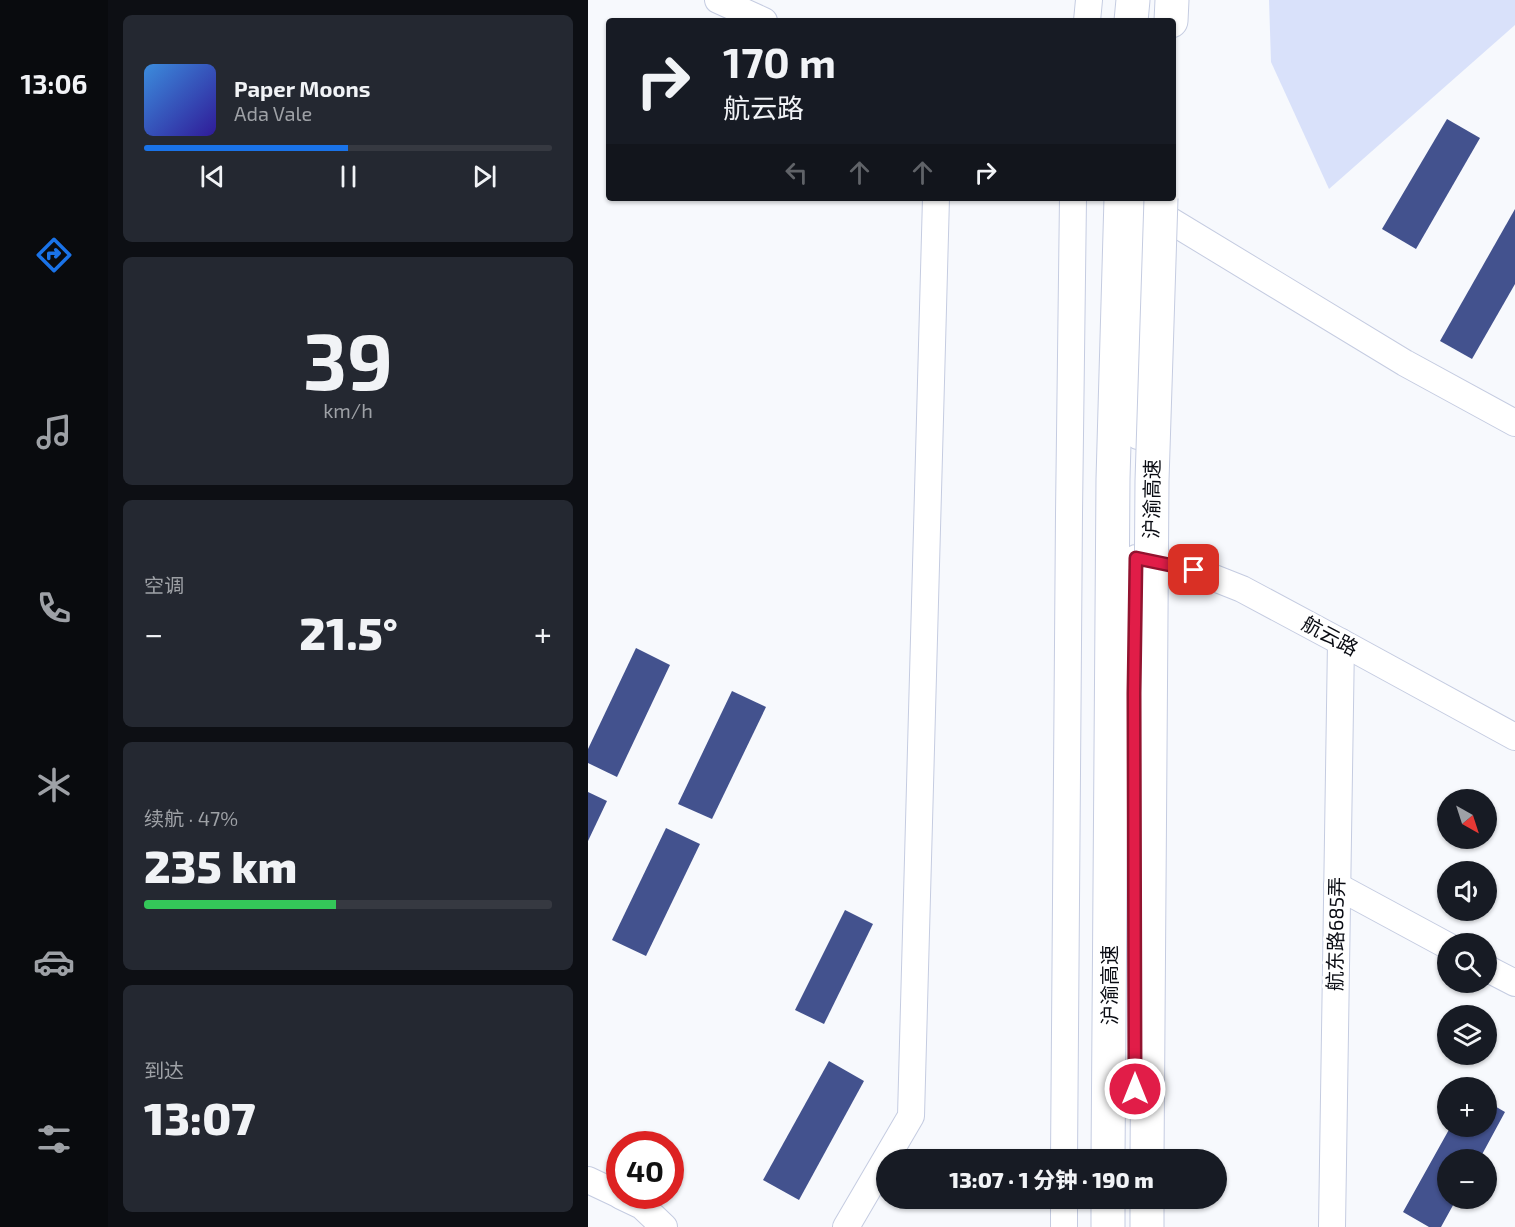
<!DOCTYPE html>
<html lang="zh">
<meta charset="utf-8">
<style>
:root{--surface:#171b24;--page:#242831;--text:#f1f3f6;--muted:#9ea1a6;--line:#363941;--accent:#1a73e8}
body{margin:0;font-family:"Exo 2","Noto Sans SC",sans-serif;background:var(--page);color:var(--text);height:100vh;display:flex;flex-direction:column;font-size:22px;white-space:nowrap}
*{box-sizing:border-box;margin:0}
p{font-size:20px;color:var(--muted)}
.icon{flex:none;width:33px;height:33px;fill:none;stroke:currentColor;stroke-width:2;stroke-linecap:round;stroke-linejoin:round}
.map{position:relative;flex:1;overflow:hidden}
.details{display:flex;flex-direction:column;gap:15px;padding:15px;background:#0d0f14;width:480px}
.details>*{flex:none}
.hud{position:absolute;left:18px;top:18px;width:570px;height:183px;border-radius:6px;box-shadow:0 2px 4px #0004;background:#171b24;color:var(--text);overflow:hidden}
.needle{width:39px;rotate:141deg}
.tools{position:absolute;left:849px;top:789px;display:grid;gap:12px}
.tools a{display:grid;place-items:center;width:60px;height:60px;border-radius:50%;background:var(--surface);box-shadow:0 2px 4px #0004;font-size:30px}
.speed{position:absolute;left:18px;top:1131px;display:flex;gap:12px;font-size:30px;font-weight:700;text-align:center}
.speed>*{display:grid;place-content:center;width:78px;height:78px;border-radius:50%;background:var(--surface);box-shadow:0 2px 4px #0004;line-height:1}
.speed .limit{border:9px solid #d22;background:#fff;color:#111}
.pin{position:absolute;display:grid;place-items:center;width:51px;height:51px;color:#fff;margin:-26px;border-radius:12px;box-shadow:0 3px 9px #0006}
.me{position:absolute;width:66px;margin:-33px;rotate:0deg;stroke-linejoin:round;filter:drop-shadow(0 0 4px #0008)}
.turn{display:flex;align-items:center;gap:21px;height:126px;padding:0 18px;font-size:27px}
.turn .icon{width:78px;height:78px;stroke-width:2.5}
.turn b{display:block;font-size:42px;line-height:51px}
.lanes{display:flex;align-items:center;height:57px;padding:0 18px;background:#0003;justify-content:center;gap:30px;direction:ltr}
.lanes .off{opacity:.35}
.big{font-size:45px;font-weight:800;line-height:1.1}
.details .card{flex:1;display:flex;flex-direction:column;justify-content:center;gap:9px;min-width:0;padding:0 21px;border-radius:9px;background:var(--page)}
.details .dial{align-items:center;gap:0}
.dial b{font-size:78px;line-height:1}
.song{display:flex;align-items:center;gap:18px}
.cover{width:72px;height:72px;border-radius:9px;background:linear-gradient(135deg,hsl(210 70% 55%),hsl(250 70% 35%))}
.played{height:6px;border-radius:3px;background:linear-gradient(90deg,var(--accent) 50%,var(--line) 50%)}
.keys{display:flex;justify-content:space-around;direction:ltr}
.heat{display:flex;justify-content:space-between;align-items:center;font-size:33px;direction:ltr}
.charge{height:9px;border-radius:4px;background:linear-gradient(90deg,#34c759 47%,var(--line) 0)}
.trip{position:absolute;left:288px;top:1149px;width:351px;height:60px;border-radius:30px;background:var(--surface);box-shadow:0 2px 4px #0004;font-weight:800;line-height:60px;text-align:center}
main{display:flex;flex:1;min-height:0}
.tab-bar{display:flex;flex-direction:column;width:108px;justify-content:space-around;align-items:center;background:#090b0e;color:var(--muted)}
.tab-bar .icon{width:42px;height:42px}
.tab-bar .active{color:var(--accent)}
.tab-bar b{font-size:27px;color:var(--text)}
.map>svg:first-child{display:block}
.green{fill:#d9e1fa}
.building{fill:#43528e}
.lines{fill:none;stroke-linecap:round;stroke-linejoin:round}
.minor-casing{stroke:#c5cce1;stroke-width:28}
.highway-casing{stroke:#c5cce1;stroke-width:35}
.minor{stroke:#fff;stroke-width:26}
.highway{stroke:#fff;stroke-width:33}
.highway-bridge-casing{stroke:#c5cce1;stroke-width:35;stroke-linecap:butt}
.highway-bridge{stroke:#fff;stroke-width:33}
.route-casing{stroke:#92132f;stroke-width:15}
.route{stroke:#e11d48;stroke-width:10}
.labels{text-anchor:middle;stroke-width:6;stroke-linejoin:round;paint-order:stroke}
.street-label{font-size:20px;fill:#090b12;stroke:#fff}
</style>
<main>
<nav class="tab-bar">
<b>13:06</b>
<svg class="icon active" aria-label="directions" viewBox="0 0 24 24"><path d="M12 3l9 9-9 9-9-9zM9 14v-3h6M13 9l2 2-2 2"/></svg>
<svg class="icon" aria-label="music" viewBox="0 0 24 24"><path d="M9 18V5l10-2v13"/><circle cx="6" cy="18" r="3"/><circle cx="16" cy="16" r="3"/></svg>
<svg class="icon" aria-label="phone" viewBox="0 0 24 24"><path d="M5 4h4l2 5-3 2q2 4 5 5l2-3 5 2v4C11 20 4 13 5 4z"/></svg>
<svg class="icon" aria-label="climate" viewBox="0 0 24 24"><path d="M12 3v18M4 7l16 10M4 17L20 7"/></svg>
<svg class="icon" aria-label="car" viewBox="0 0 24 24"><path d="M5 17H2v-5l4-1 3-4h7l3 4 3 1v5h-3M9 17h6M6 11h13"/><circle cx="7" cy="17" r="2"/><circle cx="17" cy="17" r="2"/></svg>
<svg class="icon" aria-label="filters" viewBox="0 0 24 24"><path d="M4 7h16M4 17h16"/><circle cx="9" cy="7" r="2"/><circle cx="15" cy="17" r="2"/></svg>
</nav>
<section class="details">
<div class="card">
<div class="song"><i class="cover"></i><div><b>Paper Moons</b><p>Ada Vale</p></div></div>
<div class="played"></div>
<div class="keys"><svg class="icon" aria-label="previous" viewBox="0 0 24 24"><path d="M18 5L8 12l10 7zM5 5v14"/></svg><svg class="icon" aria-label="pause" viewBox="0 0 24 24"><path d="M8 5v14M16 5v14"/></svg><svg class="icon" aria-label="next" viewBox="0 0 24 24"><path d="M6 5l10 7-10 7zM19 5v14"/></svg></div>
</div>
<div class="card dial"><b>39</b><p>km/h</p></div>
<div class="card"><p>空调</p>
<div class="heat"><a>−</a><b class="big">21.5°</b><a>+</a></div>
</div>
<div class="card"><p>续航 · 47%</p><b class="big">235 km</b><div class="charge"></div></div>
<div class="card"><p>到达</p><b class="big">13:07</b></div>
</section>
<div class="map">
<svg width="927" height="1227" viewBox="0 0 927 1227">
<rect width="100%" height="100%" fill="#f7f9fd"/>
<path class="green" d="M681,0H927V25L741,189L683,62Z"/>
<g class="building">
<path d="M859,119L892,138L828,249L794,229Z"/>
<path d="M927,209V284L884,359L852,341Z"/>
<path d="M48,648L82,665L29,777L0,763V749Z"/>
<path d="M144,691L178,707L124,819L90,804Z"/>
<path d="M0,792L19,801L0,841Z"/>
<path d="M78,828L112,844L58,956L24,940Z"/>
<path d="M257,910L285,924L236,1024L207,1010Z"/>
<path d="M241,1061L276,1081L211,1200L175,1180Z"/>
<path d="M898,1101L917,1112L891,1160H860V1198H869L853,1227H841L815,1212L863,1126H898Z"/>
</g>
<g class="lines">
<defs>
<g id="minor">
<path d="M130,0L176,21"/>
<path d="M499,21L501,0"/>
<path d="M560,207L817,363L927,423"/>
<path d="M550,436L553,198"/>
<path d="M548,558L606,570L654,589L753,642L927,737"/>
<path d="M749,886L860,946"/>
<path d="M898,968L927,983"/>
<path d="M476,1160L481,514L485,198"/>
<path d="M0,1180L32,1195"/>
<path d="M33,1196L54,1206L76,1227"/>
<path d="M258,1227L323,1116L348,198"/>
<path d="M476,1227V1198"/>
<path d="M744,1227L753,642"/>
</g>
<g id="highway">
<path d="M543,21L545,0"/>
<path d="M583,21L584,0"/>
<path d="M520,1160L525,479L533,198"/>
<path d="M520,1227V1198"/>
<path d="M559,1227V1198"/>
</g>
</defs>
<use href="#minor" class="minor-casing"/>
<use href="#highway" class="highway-casing"/>
<use href="#minor" class="minor"/>
<use href="#highway" class="highway"/>
<defs>
<path id="highway-bridge" d="M559,1160L564,481L573,198"/>
</defs>
<use href="#highway-bridge" class="highway-bridge-casing"/>
<use href="#highway-bridge" class="highway-bridge"/>
</g>
<g class="lines">
<defs>
<path id="route" d="M547,1089L546,693L548,558L606,570"/>
</defs>
<use href="#route" class="route-casing"/>
<use href="#route" class="route"/>
</g>
<g class="labels">
<g class="street-label">
<text transform="translate(564 499) rotate(-89)" y="7">沪渝高速</text>
<text transform="translate(742 636) rotate(28)" y="7">航云路</text>
<text transform="translate(748 934) rotate(-89)" y="7">航东路685弄</text>
<text transform="translate(522 985) rotate(-90)" y="7">沪渝高速</text>
</g>
</g>
</svg>
<div class="tools">
<a><svg class="needle" viewBox="-14 -14 28 28"><path d="M0-13l5 13h-10z" fill="#e53935"/><path d="M0 13l5-13h-10z" fill="#9ea1a6"/></svg></a>
<a><svg class="icon" aria-label="sound" viewBox="0 0 24 24"><path d="M4 9h4l5-4v14l-5-4H4zM17 9q2 3 0 6"/></svg></a>
<a><svg class="icon" aria-label="search" viewBox="0 0 24 24"><circle cx="10" cy="10" r="6"/><path d="M15 15l6 6"/></svg></a>
<a><svg class="icon" aria-label="layers" viewBox="0 0 24 24"><path d="M12 4l9 5-9 5-9-5zM3 14l9 5 9-5"/></svg></a>
<a>+</a>
<a>−</a>
</div>
<div class="speed"><div class="limit">40</div></div>
<div class="pin" style="left:606px;top:570px;background:#d93025"><svg class="icon" aria-label="arrive" viewBox="0 0 24 24"><path d="M6 21V4h12l-3 4 3 4H6"/></svg></div>
<svg class="me" style="left:547px;top:1089px" viewBox="-20 -20 40 40"><circle r="17" fill="#e11d48" stroke="#fff" stroke-width="3"/><path d="M0-11L8 9 0 5-8 9z" fill="#fff"/></svg>
<div class="trip">13:07 · 1 分钟 · 190 m</div>
<div class="hud">
<div class="turn"><svg class="icon" aria-label="right" viewBox="0 0 24 24"><path d="M7 20v-9h11M14 6l5 5-5 5"/></svg><div><b>170 m</b>航云路</div></div>
<div class="lanes"><svg class="icon off" aria-label="left" viewBox="0 0 24 24"><path d="M17 20v-9H6M10 6l-5 5 5 5"/></svg><svg class="icon off" aria-label="ahead" viewBox="0 0 24 24"><path d="M12 20V5M6 11l6-6 6 6"/></svg><svg class="icon off" aria-label="ahead" viewBox="0 0 24 24"><path d="M12 20V5M6 11l6-6 6 6"/></svg><svg class="icon" aria-label="right" viewBox="0 0 24 24"><path d="M7 20v-9h11M14 6l5 5-5 5"/></svg></div>
</div>
</div>
</main>
